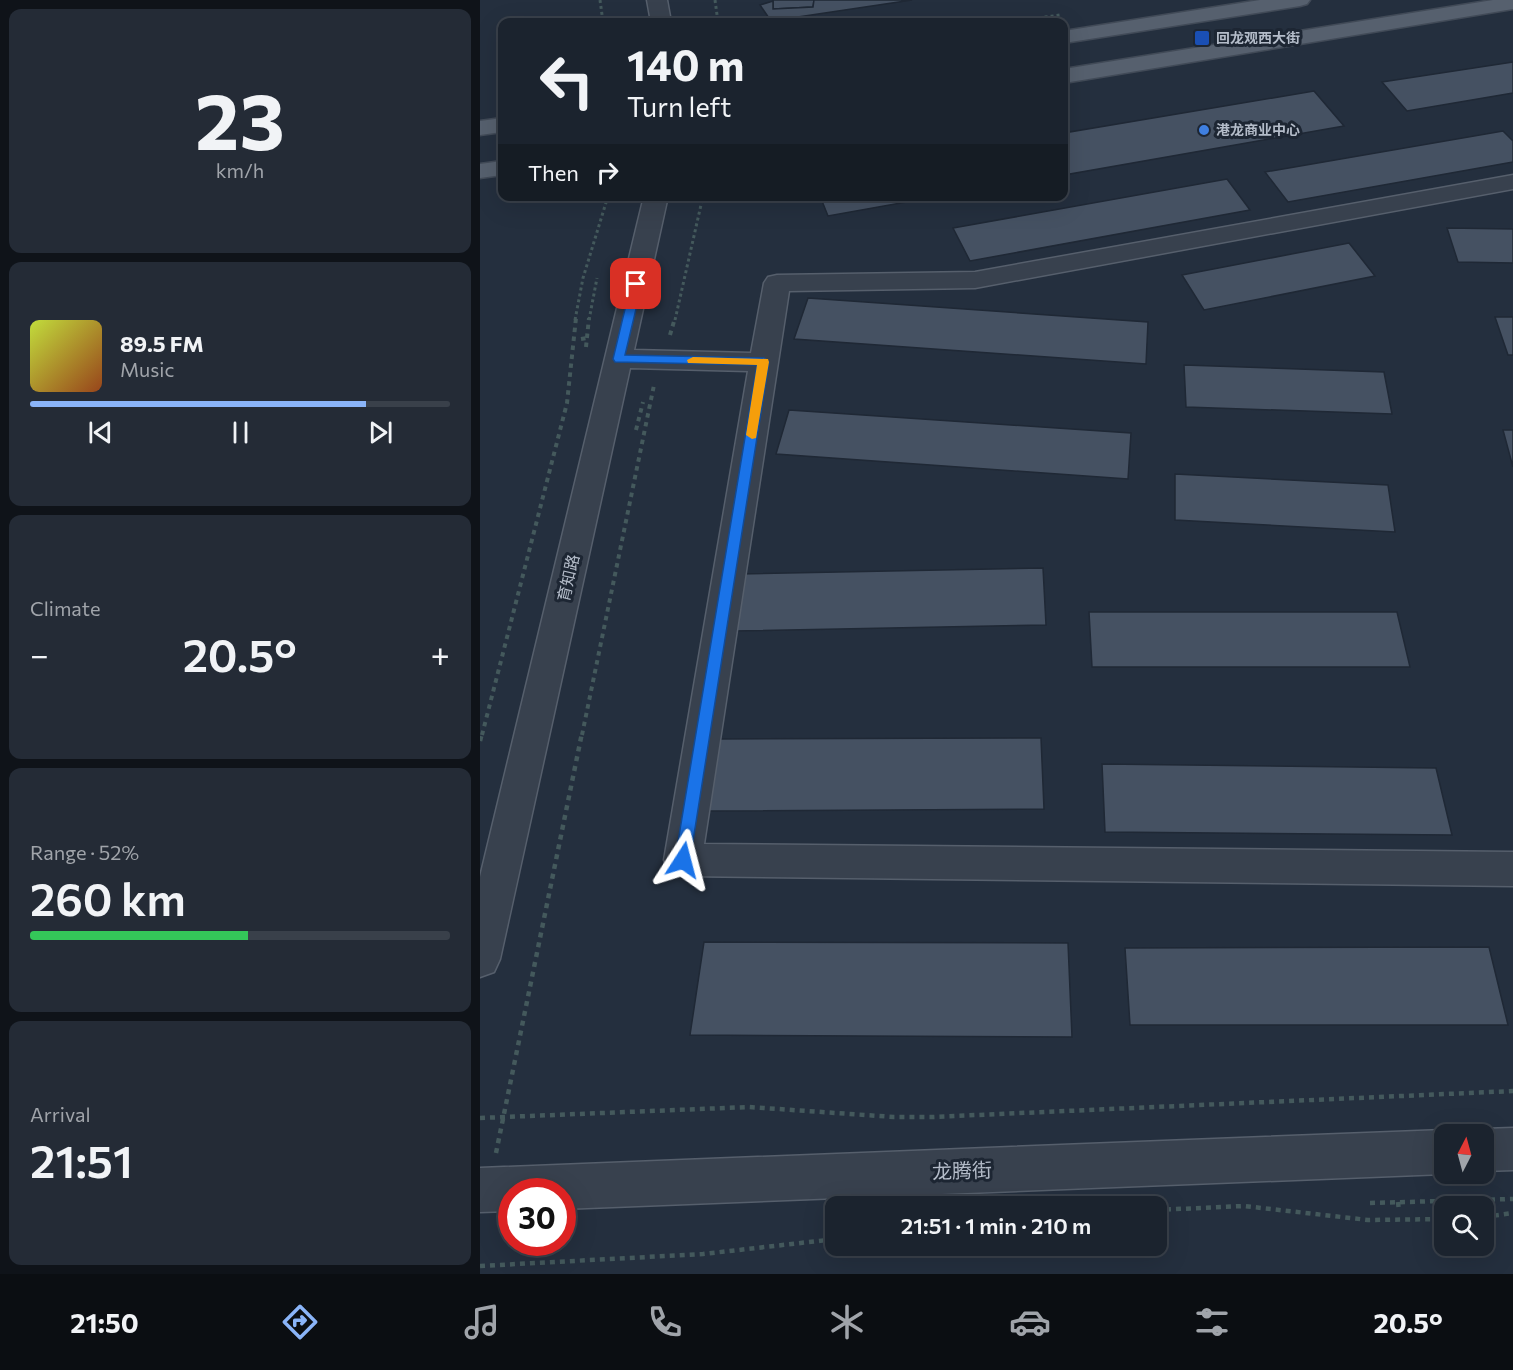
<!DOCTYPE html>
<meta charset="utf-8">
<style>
:root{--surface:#1b232e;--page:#242b36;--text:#f1f3f6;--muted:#a0a4aa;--line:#39404a;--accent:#8ab4f8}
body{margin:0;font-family:Commissioner,"Noto Sans SC",sans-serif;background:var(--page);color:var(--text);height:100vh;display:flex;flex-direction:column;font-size:22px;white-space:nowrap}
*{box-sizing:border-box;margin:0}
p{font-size:20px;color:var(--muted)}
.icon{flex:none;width:33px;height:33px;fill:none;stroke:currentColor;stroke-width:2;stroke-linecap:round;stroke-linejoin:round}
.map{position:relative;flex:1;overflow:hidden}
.sheet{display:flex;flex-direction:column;gap:9px;padding:9px;background:#0f1319;width:480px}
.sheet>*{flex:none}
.top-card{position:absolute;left:18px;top:18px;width:570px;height:183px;border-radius:12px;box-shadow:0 6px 24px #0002,0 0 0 2px var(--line);background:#1b232e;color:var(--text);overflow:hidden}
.needle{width:39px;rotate:6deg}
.buttons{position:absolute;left:954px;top:1124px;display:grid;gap:12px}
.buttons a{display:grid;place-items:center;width:60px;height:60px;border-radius:12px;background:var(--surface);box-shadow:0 6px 24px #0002,0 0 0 2px var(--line);font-size:30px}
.speed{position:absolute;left:18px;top:1178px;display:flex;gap:12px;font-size:30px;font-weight:700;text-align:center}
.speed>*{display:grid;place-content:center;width:78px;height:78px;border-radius:50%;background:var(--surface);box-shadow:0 6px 24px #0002,0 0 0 2px var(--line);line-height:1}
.speed .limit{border:9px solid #d22;background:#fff;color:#111}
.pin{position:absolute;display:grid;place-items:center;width:51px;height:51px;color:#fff;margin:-26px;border-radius:12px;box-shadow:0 3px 9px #0006}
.me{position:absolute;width:66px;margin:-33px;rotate:9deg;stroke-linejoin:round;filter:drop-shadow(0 0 4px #0008)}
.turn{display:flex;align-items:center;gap:21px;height:126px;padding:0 30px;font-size:27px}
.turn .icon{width:78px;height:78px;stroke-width:2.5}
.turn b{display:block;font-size:42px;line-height:51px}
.then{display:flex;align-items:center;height:57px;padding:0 30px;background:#0003;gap:12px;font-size:22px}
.big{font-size:45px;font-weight:600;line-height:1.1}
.sheet .widget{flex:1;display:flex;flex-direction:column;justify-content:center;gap:9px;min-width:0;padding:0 21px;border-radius:12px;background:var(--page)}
.sheet .dial{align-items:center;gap:0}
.dial b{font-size:78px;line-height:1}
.song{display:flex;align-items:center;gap:18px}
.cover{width:72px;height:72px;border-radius:9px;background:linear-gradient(135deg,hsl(70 70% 55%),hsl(20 70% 35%))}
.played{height:6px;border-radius:3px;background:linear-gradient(90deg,var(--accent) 80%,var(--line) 80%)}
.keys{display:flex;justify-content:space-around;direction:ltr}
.heat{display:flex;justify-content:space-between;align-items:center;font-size:33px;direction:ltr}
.charge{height:9px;border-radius:4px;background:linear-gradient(90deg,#34c759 52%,var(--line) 0)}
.trip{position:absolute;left:345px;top:1196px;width:342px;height:60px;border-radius:12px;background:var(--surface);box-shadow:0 6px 24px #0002,0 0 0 2px var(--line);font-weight:600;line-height:60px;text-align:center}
.tab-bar{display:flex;height:96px;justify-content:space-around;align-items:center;background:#0b0e12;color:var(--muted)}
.tab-bar .icon{width:42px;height:42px}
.tab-bar .current{color:var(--accent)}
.tab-bar b{font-size:27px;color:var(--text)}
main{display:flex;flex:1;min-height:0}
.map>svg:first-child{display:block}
.building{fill:#455162;stroke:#1f2835;stroke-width:1.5}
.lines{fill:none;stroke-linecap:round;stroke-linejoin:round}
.minor-casing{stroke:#565f6c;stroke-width:3}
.major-casing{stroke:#414a57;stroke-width:3}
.path-far2{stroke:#44595c;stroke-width:3;stroke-dasharray:3 3;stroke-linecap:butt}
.path-far1{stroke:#44595c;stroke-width:4;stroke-dasharray:4.5 4.5;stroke-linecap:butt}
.path{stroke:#44595c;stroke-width:4.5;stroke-dasharray:5 5;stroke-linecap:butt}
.minor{fill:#38414e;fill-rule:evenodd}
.major{fill:#56606e;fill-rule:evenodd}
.route{fill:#1a73e8;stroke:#114b97;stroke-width:1.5}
.slow{fill:#f59e0b}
.transit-dot{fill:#1a4fb4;stroke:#1d2633;stroke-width:2}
.shop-dot{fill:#3f7fe0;stroke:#1d2633;stroke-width:2}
.labels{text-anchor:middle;stroke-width:6;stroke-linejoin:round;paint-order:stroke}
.far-poi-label{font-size:14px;font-weight:bold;fill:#b4bcc9;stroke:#1d2633;text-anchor:start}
.street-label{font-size:16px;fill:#b4bcc9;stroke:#1d2633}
.near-street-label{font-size:20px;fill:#b4bcc9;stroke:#1d2633}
</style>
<main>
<section class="sheet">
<div class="widget dial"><b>23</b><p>km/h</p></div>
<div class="widget">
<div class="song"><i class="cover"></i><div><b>89.5 FM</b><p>Music</p></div></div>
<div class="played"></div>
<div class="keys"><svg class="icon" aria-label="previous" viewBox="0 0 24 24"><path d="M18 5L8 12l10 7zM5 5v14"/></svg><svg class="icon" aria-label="pause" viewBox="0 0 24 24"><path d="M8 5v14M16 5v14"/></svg><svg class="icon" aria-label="next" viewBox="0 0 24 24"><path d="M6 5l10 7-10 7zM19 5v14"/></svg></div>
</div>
<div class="widget"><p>Climate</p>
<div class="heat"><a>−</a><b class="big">20.5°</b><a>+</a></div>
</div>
<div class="widget"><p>Range · 52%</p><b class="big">260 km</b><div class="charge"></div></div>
<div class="widget"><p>Arrival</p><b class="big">21:51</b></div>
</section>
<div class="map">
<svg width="1033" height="1274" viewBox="0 0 1033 1274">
<rect width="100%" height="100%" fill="#242f3e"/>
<g class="building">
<path d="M293,0H334L333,7L293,9Z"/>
<path d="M334,0H432L291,21L280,5L293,1V9L333,7Z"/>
<path d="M1033,62V93L927,111L902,82Z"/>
<path d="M834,91L864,126L584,175V133Z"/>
<path d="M1023,131L1033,141V162L808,202L785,172Z"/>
<path d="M747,179L770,210L490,261L473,228Z"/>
<path d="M340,196H460L348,216Z"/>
<path d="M967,228L1033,229V263L978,262Z"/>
<path d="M869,243L895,276L724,310L702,275Z"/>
<path d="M328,298L668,322L666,364L314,339Z"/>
<path d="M1015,317H1033V355H1028Z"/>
<path d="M704,365L904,372L912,414L706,407Z"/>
<path d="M309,410L651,433L648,479L296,454Z"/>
<path d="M1023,430H1033V467Z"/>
<path d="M695,474L908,485L915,532L695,520Z"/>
<path d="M563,568L566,625L252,631L259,574Z"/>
<path d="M609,612H917L930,667H612Z"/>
<path d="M561,738L564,809L229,811L239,739Z"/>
<path d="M622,764L956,768L972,835L625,832Z"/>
<path d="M224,942L588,943L592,1037L210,1035Z"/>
<path d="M1009,947L1028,1025H650L645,948Z"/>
</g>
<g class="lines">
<defs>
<g id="minor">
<path d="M167,0H187L191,22H171Z"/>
<path d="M1033,175V189L495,288L309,291L224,844L1033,852V886L203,876L190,872L184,860L268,371L150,368L20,959L14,972L0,977V877L164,196H188L154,350L271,353L284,283L288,277L297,275L495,272Z"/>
<path d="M1033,1128V1170L1004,1171V1134H991L1004,1129Z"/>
<path d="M964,1130L972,1134H964V1174L82,1209V1191H32V1211L0,1212V1168Z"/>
</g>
<g id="major">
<path d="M780,0H830L827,4L820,6L584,43V31Z"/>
<path d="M1013,0H1033V9L584,83V69Z"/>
<path d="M22,118V132L0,135V121Z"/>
<path d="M22,161V175L0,178V164Z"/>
</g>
</defs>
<use href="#minor" class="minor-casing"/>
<use href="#major" class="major-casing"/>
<g class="path-far2">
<path d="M120,0L123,22"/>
<path d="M235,0L238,22"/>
<path d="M529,22L580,15"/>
<path d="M95,320L103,278L128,196"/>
<path d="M109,320L117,278"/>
<path d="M195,320L223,196"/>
</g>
<g class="path-far1">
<path d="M190,335L195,318"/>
<path d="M101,339L107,338"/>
<path d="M106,347L109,318"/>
<path d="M156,430L163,402"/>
<path d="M2,735L87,403L96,318"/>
<path d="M102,735L174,385"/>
</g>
<g class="path">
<path d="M0,741L2,733"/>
<path d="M0,1118L269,1107L414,1117H452L1033,1091"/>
<path d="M16,1153L102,733"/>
<path d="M918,1202L919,1211"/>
<path d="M890,1203L1033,1199"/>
<path d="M676,1210L764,1206L888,1220L964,1219"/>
<path d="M1004,1217L1033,1213"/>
<path d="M0,1266L223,1254L356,1239"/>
</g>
<use href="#minor" class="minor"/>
<use href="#major" class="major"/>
</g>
<path class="route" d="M156,280L162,284L145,355L284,358L289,362L210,860L208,865L203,867L197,865L195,860L277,365L135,362L133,359L151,284Z"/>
<path class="slow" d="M213,357L288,359L289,362L276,438L272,439L266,435L277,365L208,363L207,360Z"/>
<rect class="transit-dot" x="714" y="30" width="16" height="16" rx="3"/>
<circle class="shop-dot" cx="724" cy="130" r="6"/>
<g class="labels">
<g class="far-poi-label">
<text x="736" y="43">回龙观西大街</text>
<text x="736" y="135">港龙商业中心</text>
</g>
<g class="street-label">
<text transform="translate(88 578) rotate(-77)" y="6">育知路</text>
</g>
<g class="near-street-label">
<text transform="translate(482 1171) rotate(-2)" y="7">龙腾街</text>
</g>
</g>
</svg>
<div class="buttons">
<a><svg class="needle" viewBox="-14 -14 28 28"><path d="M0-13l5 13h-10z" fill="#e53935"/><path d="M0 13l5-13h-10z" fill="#a0a4aa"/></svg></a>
<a><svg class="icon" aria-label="search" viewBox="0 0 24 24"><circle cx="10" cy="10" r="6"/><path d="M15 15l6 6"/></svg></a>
</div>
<div class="speed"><div class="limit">30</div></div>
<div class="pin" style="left:156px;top:284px;background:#d93025"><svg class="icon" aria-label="arrive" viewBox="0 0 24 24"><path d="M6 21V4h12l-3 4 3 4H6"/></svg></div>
<svg class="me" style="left:203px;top:860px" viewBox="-20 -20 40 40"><path d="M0-17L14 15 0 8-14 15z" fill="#1a73e8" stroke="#fff" stroke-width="4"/></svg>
<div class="trip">21:51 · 1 min · 210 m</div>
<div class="top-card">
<div class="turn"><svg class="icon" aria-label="left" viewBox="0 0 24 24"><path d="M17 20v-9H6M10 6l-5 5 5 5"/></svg><div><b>140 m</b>Turn left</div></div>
<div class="then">Then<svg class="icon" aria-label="right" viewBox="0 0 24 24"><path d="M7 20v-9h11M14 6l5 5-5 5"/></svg></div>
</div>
</div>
</main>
<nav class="tab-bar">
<b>21:50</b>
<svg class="icon current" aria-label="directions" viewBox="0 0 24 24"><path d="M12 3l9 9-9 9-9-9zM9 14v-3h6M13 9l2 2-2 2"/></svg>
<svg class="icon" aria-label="music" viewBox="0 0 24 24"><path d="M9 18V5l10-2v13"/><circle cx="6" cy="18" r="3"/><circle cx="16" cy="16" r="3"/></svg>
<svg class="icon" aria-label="phone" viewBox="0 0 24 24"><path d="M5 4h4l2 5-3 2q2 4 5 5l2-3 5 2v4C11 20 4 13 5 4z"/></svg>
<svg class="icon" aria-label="climate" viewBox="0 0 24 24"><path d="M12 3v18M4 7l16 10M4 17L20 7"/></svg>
<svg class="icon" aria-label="car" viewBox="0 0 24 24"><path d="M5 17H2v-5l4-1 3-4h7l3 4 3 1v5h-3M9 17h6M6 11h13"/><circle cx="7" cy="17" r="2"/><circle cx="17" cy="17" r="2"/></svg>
<svg class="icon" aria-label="filters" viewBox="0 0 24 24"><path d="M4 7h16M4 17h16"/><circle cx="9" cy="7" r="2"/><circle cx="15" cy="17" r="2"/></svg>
<b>20.5°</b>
</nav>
